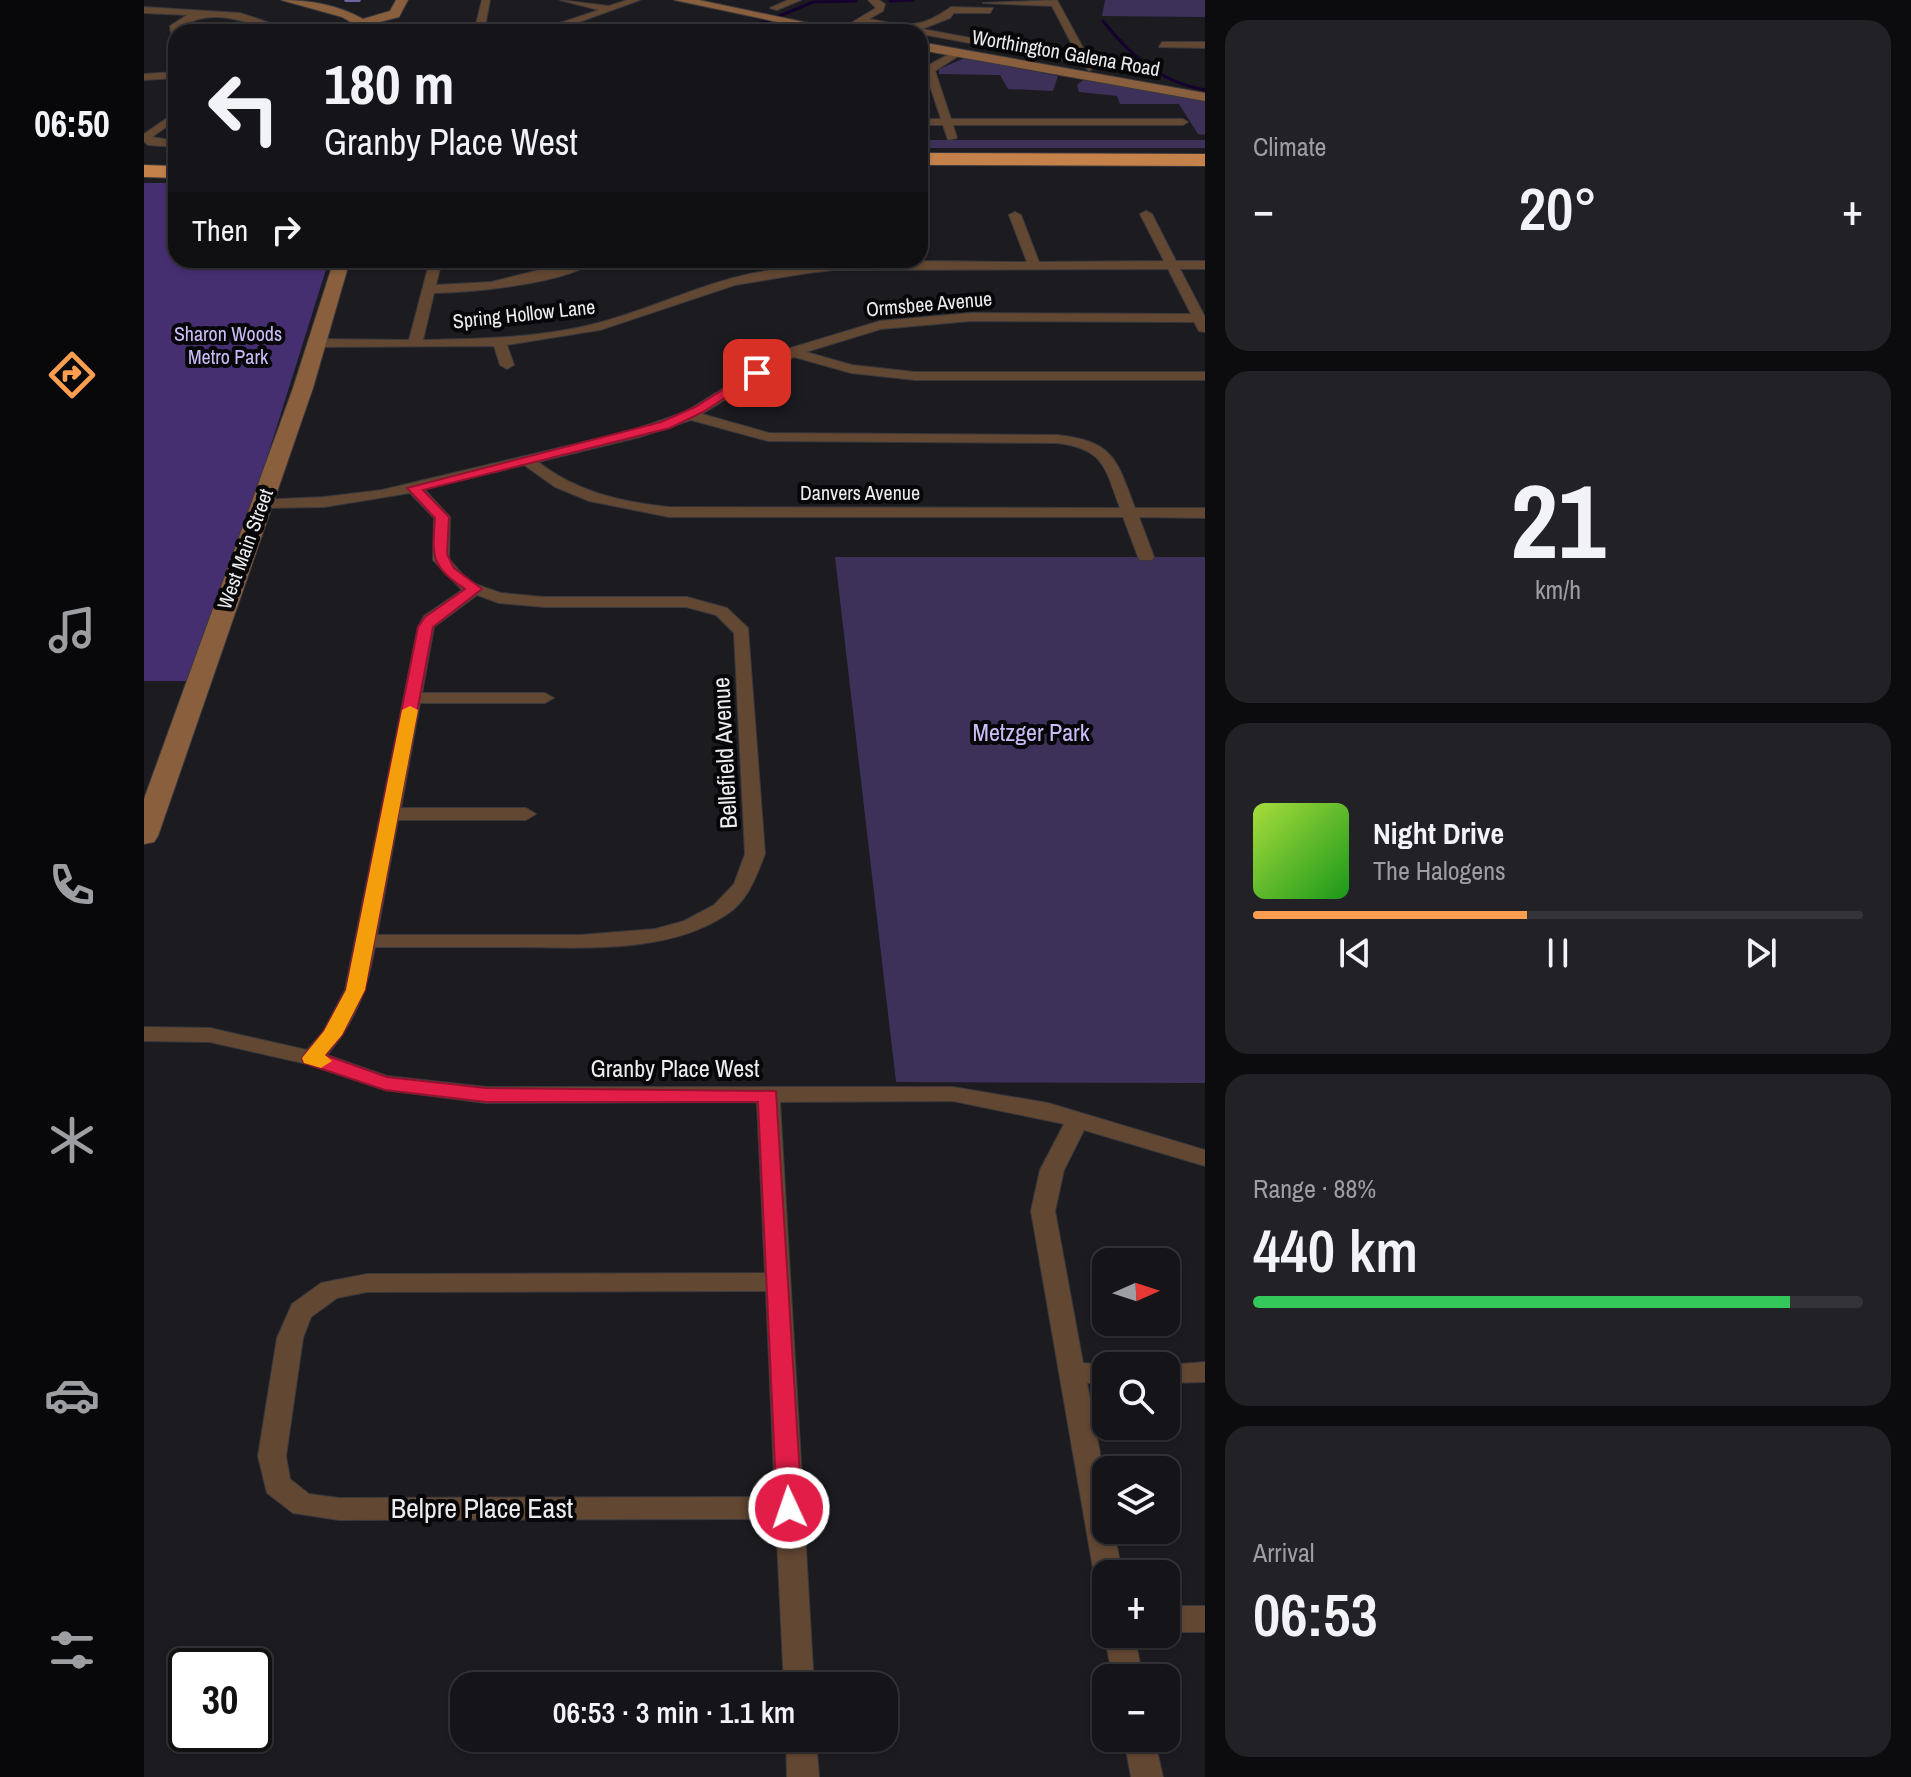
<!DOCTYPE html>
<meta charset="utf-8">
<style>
:root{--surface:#151418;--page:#222125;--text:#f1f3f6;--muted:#9d9ea2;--line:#343337;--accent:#fb9e50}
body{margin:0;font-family:"Archivo Narrow",sans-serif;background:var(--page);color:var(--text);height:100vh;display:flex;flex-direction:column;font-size:30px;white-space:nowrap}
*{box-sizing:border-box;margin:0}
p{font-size:26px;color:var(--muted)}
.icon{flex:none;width:44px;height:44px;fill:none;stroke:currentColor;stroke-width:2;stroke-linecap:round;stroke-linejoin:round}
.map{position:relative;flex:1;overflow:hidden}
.panel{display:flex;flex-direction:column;gap:20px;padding:20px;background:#0c0b0d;width:706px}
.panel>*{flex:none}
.top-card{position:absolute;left:24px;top:24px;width:760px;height:244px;border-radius:24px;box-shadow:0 2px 6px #0004,0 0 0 2px var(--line);background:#151418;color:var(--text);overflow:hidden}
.needle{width:52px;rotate:87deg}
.buttons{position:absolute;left:948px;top:1248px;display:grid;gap:16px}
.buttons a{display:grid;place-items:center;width:88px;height:88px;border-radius:16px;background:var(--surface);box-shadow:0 2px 6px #0004,0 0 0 2px var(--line);font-size:40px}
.speed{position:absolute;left:24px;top:1648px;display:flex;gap:16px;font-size:40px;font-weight:700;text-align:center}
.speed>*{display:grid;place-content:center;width:104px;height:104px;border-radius:50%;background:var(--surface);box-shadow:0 2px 6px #0004,0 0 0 2px var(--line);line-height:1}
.speed .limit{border:4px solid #111;border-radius:12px;background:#fff;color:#111}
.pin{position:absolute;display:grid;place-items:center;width:68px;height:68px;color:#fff;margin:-34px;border-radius:16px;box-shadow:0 4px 12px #0006}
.me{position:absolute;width:88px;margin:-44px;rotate:357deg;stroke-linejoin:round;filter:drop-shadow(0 0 6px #0008)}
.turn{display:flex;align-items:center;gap:28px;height:168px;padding:0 24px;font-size:36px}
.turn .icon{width:104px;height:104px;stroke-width:2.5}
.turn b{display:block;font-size:56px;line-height:68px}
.then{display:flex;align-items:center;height:76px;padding:0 24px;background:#0003;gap:16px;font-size:30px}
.big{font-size:60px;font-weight:600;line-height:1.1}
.panel .tile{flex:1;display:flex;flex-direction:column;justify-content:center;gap:12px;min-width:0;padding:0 28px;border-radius:24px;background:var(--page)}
.panel .dial{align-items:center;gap:0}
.dial b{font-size:104px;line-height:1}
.song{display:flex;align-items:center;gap:24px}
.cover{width:96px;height:96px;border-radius:12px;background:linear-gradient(135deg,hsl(80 70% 55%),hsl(120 70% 35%))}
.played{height:8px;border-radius:4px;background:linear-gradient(90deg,var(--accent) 45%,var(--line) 45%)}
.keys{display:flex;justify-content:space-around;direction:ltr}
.heat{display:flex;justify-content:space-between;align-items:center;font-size:44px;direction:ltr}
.charge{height:12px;border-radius:6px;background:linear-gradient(90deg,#34c759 88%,var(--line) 0)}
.trip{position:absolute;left:306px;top:1672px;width:448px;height:80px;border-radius:24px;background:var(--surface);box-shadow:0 2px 6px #0004,0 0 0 2px var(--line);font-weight:600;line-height:80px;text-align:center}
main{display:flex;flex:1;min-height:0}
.menu{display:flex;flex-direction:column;width:144px;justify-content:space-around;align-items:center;background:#08080a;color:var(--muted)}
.menu .icon{width:56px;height:56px}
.menu .current{color:var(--accent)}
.menu b{font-size:36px;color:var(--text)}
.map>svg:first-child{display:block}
.green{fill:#3d315a}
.forest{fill:#452f71}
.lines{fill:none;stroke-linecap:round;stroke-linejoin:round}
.stream{stroke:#14012e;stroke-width:3}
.street-casing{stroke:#39383d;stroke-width:2}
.secondary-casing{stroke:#39383d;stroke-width:2}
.highway-casing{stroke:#39383d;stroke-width:2}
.street{fill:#624732;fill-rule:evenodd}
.secondary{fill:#895f3d;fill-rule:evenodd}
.highway{fill:#c4814a;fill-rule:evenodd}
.wall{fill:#72619e}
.route{fill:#e11d48;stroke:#92132f;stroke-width:2}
.slow{fill:#f59e0b}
.labels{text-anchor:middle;stroke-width:8;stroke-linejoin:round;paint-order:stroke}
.far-street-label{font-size:20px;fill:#ecebef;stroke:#070608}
.far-park-label{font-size:20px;fill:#ccbdf8;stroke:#070608}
.park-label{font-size:24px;fill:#ccbdf8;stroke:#070608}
.street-label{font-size:24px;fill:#ecebef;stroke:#070608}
.near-street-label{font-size:28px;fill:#ecebef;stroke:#070608}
</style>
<main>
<nav class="menu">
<b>06:50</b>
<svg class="icon current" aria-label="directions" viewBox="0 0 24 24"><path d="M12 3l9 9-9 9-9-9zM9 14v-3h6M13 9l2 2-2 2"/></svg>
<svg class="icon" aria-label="music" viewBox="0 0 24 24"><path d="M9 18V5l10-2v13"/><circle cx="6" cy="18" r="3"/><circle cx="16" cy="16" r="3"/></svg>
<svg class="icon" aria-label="phone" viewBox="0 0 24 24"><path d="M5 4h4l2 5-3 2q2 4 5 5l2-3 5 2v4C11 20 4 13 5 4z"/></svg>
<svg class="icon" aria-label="climate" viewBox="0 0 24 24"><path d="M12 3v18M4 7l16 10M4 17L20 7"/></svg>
<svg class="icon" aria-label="car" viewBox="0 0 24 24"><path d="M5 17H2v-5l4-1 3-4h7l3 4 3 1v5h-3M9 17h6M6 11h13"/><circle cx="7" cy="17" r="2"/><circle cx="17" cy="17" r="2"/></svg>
<svg class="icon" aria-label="filters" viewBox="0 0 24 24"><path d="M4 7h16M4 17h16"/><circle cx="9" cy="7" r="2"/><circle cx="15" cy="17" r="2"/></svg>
</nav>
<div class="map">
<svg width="1061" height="1777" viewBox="0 0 1061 1777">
<rect width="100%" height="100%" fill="#1c1b20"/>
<g class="green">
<path d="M961,0H1061V17L958,16Z"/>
<path d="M821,58L914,76L909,91L864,89L856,75L795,74V69Z"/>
<path d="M939,80L1061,99V135L1054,134L1035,104H976L973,96L935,92L933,85Z"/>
<rect x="776" y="140" width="285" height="8"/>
<path d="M691,557H1061V1083L752,1082Z"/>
</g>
<path class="forest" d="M0,183H32V260H185L53,681H0Z"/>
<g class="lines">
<g class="stream">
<path d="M746,1L769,0"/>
<path d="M633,17L669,2L712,1"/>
<path d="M959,21C987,56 1016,82 1061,90"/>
<path d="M588,32L626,20"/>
</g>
<defs>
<g id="street">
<path d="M338,0H346L340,32H330Z"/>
<path d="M416,0L465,6L483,0H496L413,30L410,25L455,10Z"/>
<path d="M644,0H657L633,10L626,8Z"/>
<path d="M724,0H735L741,4L739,11L725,19C762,26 775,30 807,7L849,8L846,13H810L806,18L778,29L935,58L908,6L839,3L913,0L950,68L945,71L938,64L718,23L704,32H692L732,8Z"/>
<path d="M0,7L96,13L153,32C109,32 80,2 36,27V32H32V36L27,33L26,26L43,15L0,13Z"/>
<path d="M1018,42H1061V48L1015,47Z"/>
<path d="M813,50L816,55L791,71L807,119H1039L1044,122L1039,125H809L813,138L804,140L799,125H776V119H797L781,71L783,66Z"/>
<path d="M32,72V78L0,80V74Z"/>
<path d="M32,112V120L8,137L32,141V147L4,145L0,141V134Z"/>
<path d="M1002,211L1008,214L1032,261H1061V269H1036L1061,317V332L1055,331L1050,322L827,321L737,329L662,352L708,365L771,372H1061V380H771L707,373L650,357L558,414L625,433L913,435C970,441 973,460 991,508H1061V518L995,517L1010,557L1008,560H996L994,557L979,517H525L445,501L411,487L380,465L280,489L306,517L305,559L325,582L357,593L400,597H543L583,608L604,628L621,854C612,877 604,901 582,915C521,955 436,947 366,947C321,947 276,947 231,947C223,990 211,1022 183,1055L243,1076L342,1087H809L904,1103L1061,1150V1166L940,1130L920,1170L911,1211L939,1363L971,1366H962V1383H943L962,1486V1530H970L978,1574H962V1585L954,1583L950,1574L887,1211L896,1170L920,1124L809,1101L636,1102L670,1686H640L632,1519L195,1520L149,1513L123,1493L114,1456L133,1338L148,1304L177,1283L223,1274L621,1273L613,1102L342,1103L241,1090L163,1064L66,1042L0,1041V1027L66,1028L163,1050L179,1032L201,990L274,627L280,616L318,590L289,560L290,518L266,493L180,507L119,508L114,506V500L180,497L238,490L486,431L541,412L643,349L736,321L827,313L1047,314L1024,269L690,270L664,273L591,285L456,330L363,345L370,365L363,369L356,365L350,346L174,347L167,343L174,339L265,340L286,260H298L292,285L347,282L435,260H453C422,284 330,292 290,293L279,340C337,339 397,338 454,323C507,309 556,284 610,273C699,256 792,262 883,262L865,215L871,212L877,215L895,262L1020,261L996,214ZM547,420L624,441L913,443C961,449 961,468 976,508L525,507C477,502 433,492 394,462L496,437ZM333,595L355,603L400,607H542L572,615L590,633L601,854L590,884L570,905L540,921L511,929L436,935H233L254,820H382L392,814L382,808H257L276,703H401L410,698L401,693H278L290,627ZM622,1291L631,1497L195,1498L165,1494L146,1479L142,1456L159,1338L167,1317L193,1298L223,1292Z"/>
<path d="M1061,1362V1382L1022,1383V1366H1013Z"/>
<rect x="1022" y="1606" width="39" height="26"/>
<path d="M962,1630V1634H990L999,1678H969L960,1634Z"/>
<path d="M642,1738H672L675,1777H643Z"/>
<path d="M980,1738H1010L1019,1777H987Z"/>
</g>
<g id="secondary">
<path d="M137,0C165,0 195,5 219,19L246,11L252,0H264L255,17L228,24L239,32H224L198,17Z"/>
<path d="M530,0H555L707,32H681Z"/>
<path d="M776,42L1061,93V101L776,50Z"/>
<path d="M190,260H206L169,388L14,836L10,842L0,844V799L149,388Z"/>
</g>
<g id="highway">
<path d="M776,153L1061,154V166L776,165Z"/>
<path d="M0,165L32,166V178L0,177Z"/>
</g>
</defs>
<use href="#street" class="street-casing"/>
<use href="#secondary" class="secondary-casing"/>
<use href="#highway" class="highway-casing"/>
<use href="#street" class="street"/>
<use href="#secondary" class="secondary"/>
<use href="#highway" class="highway"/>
</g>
<path class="wall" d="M200,0H217L216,2H201Z"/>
<path class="route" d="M609,371L619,373L559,412L526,428L279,490L305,517L303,554L310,568L338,589L289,627L221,990L198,1035L181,1055L243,1077L342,1088L632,1091L658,1508L654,1515L645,1518L636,1515L633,1508L614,1102H342L241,1090L160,1063L158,1058L180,1031L202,990L274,627L281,617L321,589C287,566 288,558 291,518L263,488L517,422L551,407Z"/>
<path class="slow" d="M266,706L274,710L221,990L198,1035L181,1055L188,1061L177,1068L160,1063L158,1058L180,1031L202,990L258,710Z"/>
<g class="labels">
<g class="far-street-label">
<text transform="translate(922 53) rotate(10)" y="7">Worthington Galena Road</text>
<text transform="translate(785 304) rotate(-5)" y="7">Ormsbee Avenue</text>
<text transform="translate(380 314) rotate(-6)" y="7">Spring Hollow Lane</text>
<text x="716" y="500">Danvers Avenue</text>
<text transform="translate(101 549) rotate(-70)" y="7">West Main Street</text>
</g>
<g class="far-park-label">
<text x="84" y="341">Sharon Woods<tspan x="84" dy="23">Metro Park</tspan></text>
</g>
<g class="park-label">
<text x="887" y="741">Metzger Park</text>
</g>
<g class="street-label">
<text transform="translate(581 753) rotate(-93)" y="8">Bellefield Avenue</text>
<text x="531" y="1077">Granby Place West</text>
</g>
<g class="near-street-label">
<text x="338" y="1518">Belpre Place East</text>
</g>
</g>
</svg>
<div class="buttons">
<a><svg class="needle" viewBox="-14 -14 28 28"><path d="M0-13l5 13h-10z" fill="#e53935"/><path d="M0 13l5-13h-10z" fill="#9d9ea2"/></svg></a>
<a><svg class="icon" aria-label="search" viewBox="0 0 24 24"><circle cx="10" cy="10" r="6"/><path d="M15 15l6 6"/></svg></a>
<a><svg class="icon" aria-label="layers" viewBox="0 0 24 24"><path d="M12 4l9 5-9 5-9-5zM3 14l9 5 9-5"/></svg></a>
<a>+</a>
<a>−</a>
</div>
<div class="speed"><div class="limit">30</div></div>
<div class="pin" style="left:613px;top:373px;background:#d93025"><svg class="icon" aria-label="arrive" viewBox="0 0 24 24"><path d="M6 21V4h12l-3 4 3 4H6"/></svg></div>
<svg class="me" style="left:645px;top:1508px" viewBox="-20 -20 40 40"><circle r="17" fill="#e11d48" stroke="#fff" stroke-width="3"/><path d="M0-11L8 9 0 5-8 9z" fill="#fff"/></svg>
<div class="trip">06:53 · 3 min · 1.1 km</div>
<div class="top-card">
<div class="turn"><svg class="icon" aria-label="left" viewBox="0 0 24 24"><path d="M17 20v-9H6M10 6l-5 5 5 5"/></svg><div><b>180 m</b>Granby Place West</div></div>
<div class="then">Then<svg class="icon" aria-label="right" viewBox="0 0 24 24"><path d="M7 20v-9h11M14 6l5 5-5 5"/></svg></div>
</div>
</div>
<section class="panel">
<div class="tile"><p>Climate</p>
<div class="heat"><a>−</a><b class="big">20°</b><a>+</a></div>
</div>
<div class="tile dial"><b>21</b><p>km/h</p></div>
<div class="tile">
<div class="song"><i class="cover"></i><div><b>Night Drive</b><p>The Halogens</p></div></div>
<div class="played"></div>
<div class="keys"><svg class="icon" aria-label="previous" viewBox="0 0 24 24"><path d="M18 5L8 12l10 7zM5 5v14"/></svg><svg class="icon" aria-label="pause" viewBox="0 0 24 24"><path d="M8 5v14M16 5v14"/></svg><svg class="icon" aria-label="next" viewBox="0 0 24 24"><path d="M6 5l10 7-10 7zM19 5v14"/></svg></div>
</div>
<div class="tile"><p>Range · 88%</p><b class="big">440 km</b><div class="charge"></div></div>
<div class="tile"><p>Arrival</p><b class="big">06:53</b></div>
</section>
</main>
